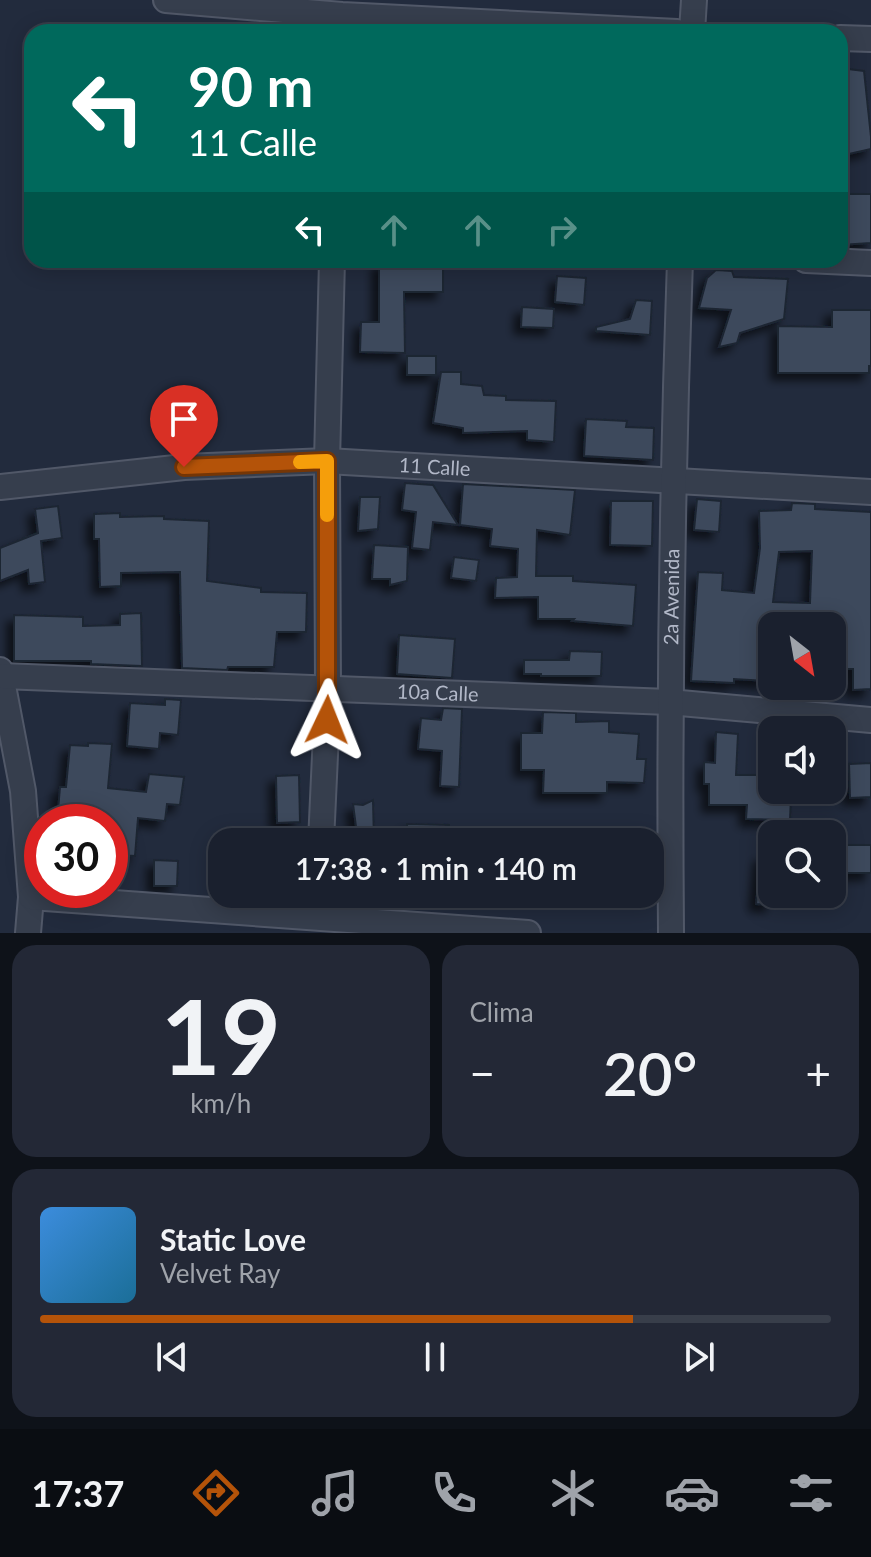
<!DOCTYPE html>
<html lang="es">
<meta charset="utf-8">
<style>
:root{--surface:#1a202e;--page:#232836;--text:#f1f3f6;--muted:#9fa3aa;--line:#383e4a;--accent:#b45309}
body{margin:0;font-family:Lato,sans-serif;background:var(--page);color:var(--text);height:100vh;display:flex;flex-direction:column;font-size:30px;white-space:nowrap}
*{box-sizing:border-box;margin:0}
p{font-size:26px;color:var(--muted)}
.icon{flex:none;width:44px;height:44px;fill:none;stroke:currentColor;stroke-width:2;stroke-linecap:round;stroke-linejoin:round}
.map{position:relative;height:933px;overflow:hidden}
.side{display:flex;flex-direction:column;gap:12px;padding:12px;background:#0e1219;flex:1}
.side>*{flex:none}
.hud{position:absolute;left:24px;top:24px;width:824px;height:244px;border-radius:24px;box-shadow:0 4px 20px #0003,0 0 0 2px var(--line);background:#00695c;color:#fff;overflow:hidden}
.needle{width:52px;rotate:149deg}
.controls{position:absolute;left:758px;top:612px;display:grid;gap:16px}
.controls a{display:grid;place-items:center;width:88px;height:88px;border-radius:16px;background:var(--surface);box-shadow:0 4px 20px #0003,0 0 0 2px var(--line);font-size:40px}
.speed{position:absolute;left:24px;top:804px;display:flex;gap:16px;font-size:40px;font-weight:700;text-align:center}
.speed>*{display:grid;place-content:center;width:104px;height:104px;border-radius:50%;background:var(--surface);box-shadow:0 4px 20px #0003,0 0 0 2px var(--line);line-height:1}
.speed .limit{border:12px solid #d22;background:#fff;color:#111}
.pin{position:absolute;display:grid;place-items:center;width:68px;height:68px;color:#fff;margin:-82px -34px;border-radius:50% 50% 50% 0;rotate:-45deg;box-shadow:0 0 8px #0007}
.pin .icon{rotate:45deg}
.me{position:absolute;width:88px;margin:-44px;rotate:2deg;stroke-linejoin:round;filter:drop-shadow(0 0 6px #0008)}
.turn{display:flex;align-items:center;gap:28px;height:168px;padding:0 32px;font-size:36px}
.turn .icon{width:104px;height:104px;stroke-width:2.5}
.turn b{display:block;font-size:56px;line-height:68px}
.lanes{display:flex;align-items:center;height:76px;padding:0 32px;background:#0003;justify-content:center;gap:40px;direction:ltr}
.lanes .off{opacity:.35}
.big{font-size:60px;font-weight:600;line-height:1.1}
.side .tile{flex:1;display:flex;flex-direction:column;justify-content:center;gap:12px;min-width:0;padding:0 28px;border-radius:24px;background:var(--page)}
.side .dial{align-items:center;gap:0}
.dial b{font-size:104px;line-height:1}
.song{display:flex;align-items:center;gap:24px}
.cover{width:96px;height:96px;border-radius:12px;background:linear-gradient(135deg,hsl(210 70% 55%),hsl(200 70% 35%))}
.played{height:8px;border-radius:4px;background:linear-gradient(90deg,var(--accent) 75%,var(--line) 75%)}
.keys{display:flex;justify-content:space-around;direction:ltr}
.heat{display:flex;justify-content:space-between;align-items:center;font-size:44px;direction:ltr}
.side .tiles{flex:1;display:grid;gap:12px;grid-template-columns:1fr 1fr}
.tile:last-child{grid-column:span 2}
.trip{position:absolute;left:208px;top:828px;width:456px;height:80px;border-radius:24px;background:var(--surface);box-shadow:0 4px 20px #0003,0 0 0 2px var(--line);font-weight:600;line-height:80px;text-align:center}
.menu{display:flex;height:128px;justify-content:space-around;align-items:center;background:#0a0d12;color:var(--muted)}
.menu .icon{width:56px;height:56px}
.menu .selected{color:var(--accent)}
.menu b{font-size:36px;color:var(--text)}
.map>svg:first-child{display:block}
.building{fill:#3e495c;stroke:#1d2533;stroke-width:2;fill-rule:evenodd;filter:url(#shadow)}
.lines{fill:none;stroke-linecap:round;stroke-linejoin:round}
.street-casing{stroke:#515868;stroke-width:28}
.street{stroke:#363e4d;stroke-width:24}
.route-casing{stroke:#753606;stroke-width:20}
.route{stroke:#b45309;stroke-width:14}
.slow{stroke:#f59e0b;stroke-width:14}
.labels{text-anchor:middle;stroke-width:8;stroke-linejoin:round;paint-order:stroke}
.street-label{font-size:20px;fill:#b2b8c8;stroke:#1b2331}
</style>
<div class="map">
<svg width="871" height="933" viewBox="0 0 871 933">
<defs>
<filter id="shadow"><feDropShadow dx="-7" dy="7" stdDeviation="4" flood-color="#0009"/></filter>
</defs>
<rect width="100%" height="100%" fill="#222b3d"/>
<g class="building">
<path d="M840,68L864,71L871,137V149L840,156Z"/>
<path d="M840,194H871V243L840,245Z"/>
<path d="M379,262H443V292H404L405,353L360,352L361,322H379Z"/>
<path d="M716,270L732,271L734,277L788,279L784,319L740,333L737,343L719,347L731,310L699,308L707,278Z"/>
<path d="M557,276L586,278L584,305L555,302Z"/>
<path d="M636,300L652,301L650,335L596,331V327L630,319Z"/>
<path d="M522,307L554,309L553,328L521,327Z"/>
<path d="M832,310H871V366H869V373H778V326L832,327Z"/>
<rect x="407" y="356" width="29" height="19"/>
<path d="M441,372H461V384L482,386L484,395L506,396V400L556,401L554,442L527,440V431L463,433V428L433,423Z"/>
<path d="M586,419L627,421L626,427L654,428L653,460L584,456Z"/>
<path d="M405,483L433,485L458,525L433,522L430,550L412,548L416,512L402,510Z"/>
<path d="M463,484L575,490L570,535L537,530L536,576H573V581L636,585L633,626L572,621L574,619H538V597L495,598L496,578L517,577L518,549L490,546L492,529L460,525Z"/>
<path d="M360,497H380L378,529L358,531Z"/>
<path d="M697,499L721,501L719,532L694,530Z"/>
<path d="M611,501H653L652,546L610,545Z"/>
<path d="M792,503L815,504V509L871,512V689L853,690V669H832V626H772L767,681L734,679V683L691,681L698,572L723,573L722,590L754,593L760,548L759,511L791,510ZM812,551L810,603L773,602L779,552Z"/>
<path d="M58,506L62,538L41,541L45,582L29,584L28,570L0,581V548L38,533L35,509Z"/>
<path d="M120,513V517L164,516V519L209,521L207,581L261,588V592L307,593L306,632H277L274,667H228L227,670L182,668L180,572L121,573V586L100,587L99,539H94V514Z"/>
<path d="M374,545L408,547L407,581L390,585V579H372Z"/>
<path d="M454,557L479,560L476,581L451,578Z"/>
<path d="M141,613L142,666L91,664V661H14V615L83,617V626L120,625V614Z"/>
<path d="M399,635L455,639L452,678L397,674Z"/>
<path d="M570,651L602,652L601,676H541V674H524V660H569Z"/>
<path d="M165,699L181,700L178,735L160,733L159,749L127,746L130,703L165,705Z"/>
<path d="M443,708L462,709L459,787L440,786L442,751L418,749L421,718L441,720Z"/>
<path d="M543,712L576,713V722L609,721V732L639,734L637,759H646L644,783L607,782V793H543L544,770H521V733H542Z"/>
<path d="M716,732L738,734L736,775H772V790H776V795L791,796L790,820L746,819L747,805H709V784H704V762L715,763Z"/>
<path d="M88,743L112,744L108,788L146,792L149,774L184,777L180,805L167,804L165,821L138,818L135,856L118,855L120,836H110V822H57L60,787H66L70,745L88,746Z"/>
<path d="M871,763V797L850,798L849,764Z"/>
<path d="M299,775L300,822L277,823L276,776Z"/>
<path d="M373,800L374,842H358L353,804L363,805Z"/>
<path d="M407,824L449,825V842H407Z"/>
<rect x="835" y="845" width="36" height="28"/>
<path d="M761,855H772V905L756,904Z"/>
<path d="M154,860L178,861L177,886H154Z"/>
</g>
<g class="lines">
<defs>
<g id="street">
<path d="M166,0L342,15L677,32"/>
<path d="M692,32L694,0"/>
<path d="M840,38L871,39"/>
<path d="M806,260L871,263"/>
<path id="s1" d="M0,487L184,467L327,461L871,492"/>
<path d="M0,670L23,791L31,897L28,933"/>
<path id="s2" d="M2,676L669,702L871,720"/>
<path d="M321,842L328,690L327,461L332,260"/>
<path d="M31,897L528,933"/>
<path id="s3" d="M671,933C669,708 672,485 680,260"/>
</g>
</defs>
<use href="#street" class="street-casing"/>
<use href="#street" class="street"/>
</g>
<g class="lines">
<defs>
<path id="route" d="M184,467L327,461V720"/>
</defs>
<use href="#route" class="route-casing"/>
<use href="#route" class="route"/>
<path class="slow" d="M300,462L327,461V515"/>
</g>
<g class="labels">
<g class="street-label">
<text dy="7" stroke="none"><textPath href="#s1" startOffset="436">11 Calle</textPath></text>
<text dy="7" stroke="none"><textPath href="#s3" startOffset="336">2a Avenida</textPath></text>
<text dy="7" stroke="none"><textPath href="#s2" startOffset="436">10a Calle</textPath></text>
</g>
</g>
</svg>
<div class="controls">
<a><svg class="needle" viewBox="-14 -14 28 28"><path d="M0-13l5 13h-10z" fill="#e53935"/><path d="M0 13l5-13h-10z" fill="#9fa3aa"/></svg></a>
<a><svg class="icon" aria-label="sound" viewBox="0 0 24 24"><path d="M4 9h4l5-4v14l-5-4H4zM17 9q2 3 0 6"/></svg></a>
<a><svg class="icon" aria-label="search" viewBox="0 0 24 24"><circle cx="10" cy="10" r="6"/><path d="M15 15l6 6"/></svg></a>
</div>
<div class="speed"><div class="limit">30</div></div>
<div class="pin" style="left:184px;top:467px;background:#d93025"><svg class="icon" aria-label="arrive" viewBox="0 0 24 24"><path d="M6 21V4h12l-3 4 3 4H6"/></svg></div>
<svg class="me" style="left:327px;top:720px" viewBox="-20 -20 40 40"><path d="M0-17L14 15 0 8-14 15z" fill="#b45309" stroke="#fff" stroke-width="4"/></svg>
<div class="trip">17:38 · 1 min · 140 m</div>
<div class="hud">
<div class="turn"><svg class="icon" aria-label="left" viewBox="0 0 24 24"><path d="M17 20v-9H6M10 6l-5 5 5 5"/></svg><div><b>90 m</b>11 Calle</div></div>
<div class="lanes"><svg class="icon" aria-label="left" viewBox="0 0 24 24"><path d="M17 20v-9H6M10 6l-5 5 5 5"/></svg><svg class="icon off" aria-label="ahead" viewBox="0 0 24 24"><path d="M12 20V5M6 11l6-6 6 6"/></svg><svg class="icon off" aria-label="ahead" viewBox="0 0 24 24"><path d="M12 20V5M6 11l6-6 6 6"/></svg><svg class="icon off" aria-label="right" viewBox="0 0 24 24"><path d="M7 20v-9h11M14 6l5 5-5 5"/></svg></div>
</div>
</div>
<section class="side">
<div class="tiles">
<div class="tile dial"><b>19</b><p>km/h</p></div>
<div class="tile"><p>Clima</p>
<div class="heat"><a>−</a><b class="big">20°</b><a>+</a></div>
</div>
<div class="tile">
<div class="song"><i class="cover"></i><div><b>Static Love</b><p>Velvet Ray</p></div></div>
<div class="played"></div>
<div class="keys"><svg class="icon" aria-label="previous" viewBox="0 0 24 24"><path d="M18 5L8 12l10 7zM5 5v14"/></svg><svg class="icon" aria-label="pause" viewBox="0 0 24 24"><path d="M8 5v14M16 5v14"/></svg><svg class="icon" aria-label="next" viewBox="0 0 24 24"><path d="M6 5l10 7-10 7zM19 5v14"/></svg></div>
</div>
</div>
</section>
<nav class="menu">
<b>17:37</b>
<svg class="icon selected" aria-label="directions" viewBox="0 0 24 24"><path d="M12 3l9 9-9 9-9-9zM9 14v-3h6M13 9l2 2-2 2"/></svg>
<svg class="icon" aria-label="music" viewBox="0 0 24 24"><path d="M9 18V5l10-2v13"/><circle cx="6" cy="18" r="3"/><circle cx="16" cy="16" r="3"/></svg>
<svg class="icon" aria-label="phone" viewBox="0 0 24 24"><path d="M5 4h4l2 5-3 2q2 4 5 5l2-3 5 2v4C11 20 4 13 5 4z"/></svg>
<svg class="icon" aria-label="climate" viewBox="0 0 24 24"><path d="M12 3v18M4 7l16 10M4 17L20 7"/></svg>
<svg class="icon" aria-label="car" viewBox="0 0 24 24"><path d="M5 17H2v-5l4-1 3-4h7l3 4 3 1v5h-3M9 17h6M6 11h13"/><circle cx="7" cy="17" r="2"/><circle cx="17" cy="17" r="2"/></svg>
<svg class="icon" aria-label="filters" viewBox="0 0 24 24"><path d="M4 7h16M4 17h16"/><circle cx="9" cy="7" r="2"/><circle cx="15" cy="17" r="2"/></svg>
</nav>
